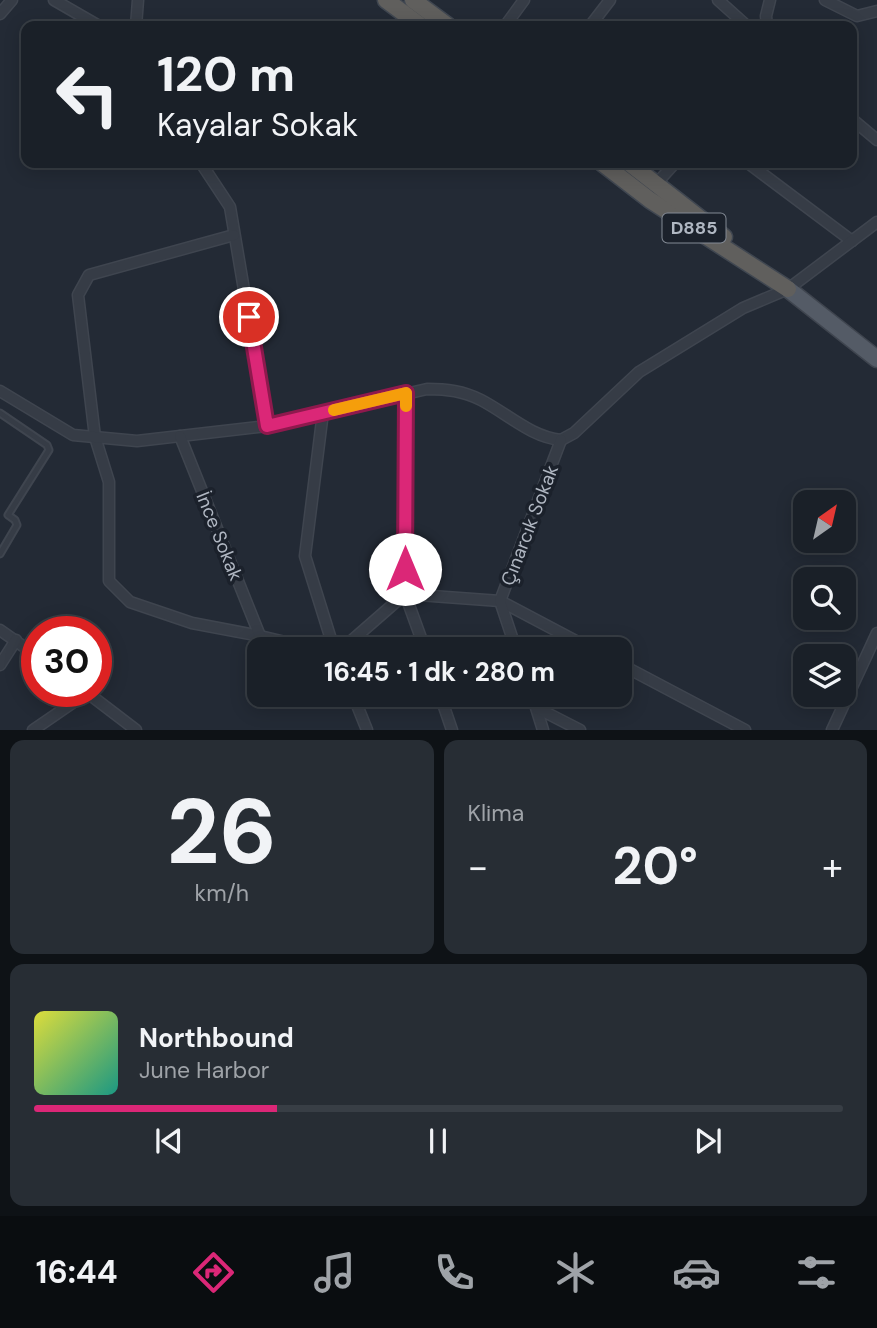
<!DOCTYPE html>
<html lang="tr">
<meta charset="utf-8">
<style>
:root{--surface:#1a2028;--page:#272d34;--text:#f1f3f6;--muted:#9fa3a8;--line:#383e45;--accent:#db2777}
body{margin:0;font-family:"DM Sans",sans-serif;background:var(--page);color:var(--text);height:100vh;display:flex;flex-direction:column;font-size:26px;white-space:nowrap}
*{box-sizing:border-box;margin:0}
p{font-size:23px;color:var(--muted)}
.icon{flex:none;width:38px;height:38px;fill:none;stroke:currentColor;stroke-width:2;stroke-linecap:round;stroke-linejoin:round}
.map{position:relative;height:730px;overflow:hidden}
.details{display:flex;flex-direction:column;gap:10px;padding:10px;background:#0e1216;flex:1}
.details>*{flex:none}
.top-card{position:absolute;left:21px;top:21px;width:836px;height:147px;border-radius:14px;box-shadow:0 4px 18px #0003,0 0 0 2px var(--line);background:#1a2028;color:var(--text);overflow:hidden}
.needle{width:46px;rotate:34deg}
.buttons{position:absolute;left:793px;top:490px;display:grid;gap:14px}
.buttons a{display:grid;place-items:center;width:63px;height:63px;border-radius:14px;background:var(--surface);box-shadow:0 4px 18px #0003,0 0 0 2px var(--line);font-size:35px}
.speed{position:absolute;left:21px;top:616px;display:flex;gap:14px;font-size:35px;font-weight:700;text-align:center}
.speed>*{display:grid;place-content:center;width:91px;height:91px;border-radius:50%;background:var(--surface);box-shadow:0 4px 18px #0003,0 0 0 2px var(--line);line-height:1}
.speed .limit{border:10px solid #d22;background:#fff;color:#111}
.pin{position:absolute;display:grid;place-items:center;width:60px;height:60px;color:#fff;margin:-30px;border:4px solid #fff;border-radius:50%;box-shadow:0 2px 7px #0007}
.me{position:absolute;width:77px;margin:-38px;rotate:0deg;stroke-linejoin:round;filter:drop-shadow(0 0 5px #0008)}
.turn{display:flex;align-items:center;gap:24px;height:147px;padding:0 21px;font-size:32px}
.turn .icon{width:91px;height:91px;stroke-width:2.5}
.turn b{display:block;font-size:49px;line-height:60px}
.big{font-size:52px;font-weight:700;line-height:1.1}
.details .widget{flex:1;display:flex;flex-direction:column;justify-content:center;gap:10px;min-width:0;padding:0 24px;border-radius:14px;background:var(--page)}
.details .dial{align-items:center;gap:0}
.dial b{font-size:91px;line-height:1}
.song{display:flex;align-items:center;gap:21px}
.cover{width:84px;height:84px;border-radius:10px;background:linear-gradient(135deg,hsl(60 70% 55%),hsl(170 70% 35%))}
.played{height:7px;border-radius:4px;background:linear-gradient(90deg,var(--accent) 30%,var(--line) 30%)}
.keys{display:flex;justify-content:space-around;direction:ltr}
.heat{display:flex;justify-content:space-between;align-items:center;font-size:38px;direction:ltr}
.details .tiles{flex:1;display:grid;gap:10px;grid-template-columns:1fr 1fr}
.widget:last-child{grid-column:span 2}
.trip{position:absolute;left:247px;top:637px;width:385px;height:70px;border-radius:14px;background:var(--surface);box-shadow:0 4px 18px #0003,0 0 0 2px var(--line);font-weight:700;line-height:70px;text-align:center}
.tab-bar{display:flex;height:112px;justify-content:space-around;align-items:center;background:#0a0d10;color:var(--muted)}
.tab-bar .icon{width:49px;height:49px}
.tab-bar .active{color:var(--accent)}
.tab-bar b{font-size:32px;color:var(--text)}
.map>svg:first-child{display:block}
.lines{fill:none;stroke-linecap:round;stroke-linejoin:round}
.service-casing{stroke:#3f454f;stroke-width:9}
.minor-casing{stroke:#3f454f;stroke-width:13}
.primary-casing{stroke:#3f454f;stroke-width:19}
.trunk-casing{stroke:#404751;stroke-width:19}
.service{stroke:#363c46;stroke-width:5}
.minor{stroke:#363c46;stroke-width:10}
.primary{stroke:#545b66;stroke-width:16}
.trunk{stroke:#605f5d;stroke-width:16}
.route-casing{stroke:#8e194d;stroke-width:18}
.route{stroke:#db2777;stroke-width:12}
.slow{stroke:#f59e0b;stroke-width:12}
.labels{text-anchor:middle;stroke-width:7;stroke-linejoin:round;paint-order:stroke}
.shield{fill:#1b212b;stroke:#838a95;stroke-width:2}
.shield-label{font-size:18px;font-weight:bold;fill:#b0b7c2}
.street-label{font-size:19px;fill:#b0b7c2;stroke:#1b212b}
</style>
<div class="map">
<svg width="877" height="730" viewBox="0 0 877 730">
<rect width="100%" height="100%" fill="#232a35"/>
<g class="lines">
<defs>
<path id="service" d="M0,413L47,445L49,450L8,515L15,520L17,525L0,554"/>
<g id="minor">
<path d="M54,0L99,26"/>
<path d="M718,0L747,26"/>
<path d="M825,0L857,16L877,11"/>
<path d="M0,14L12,0"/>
<path d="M136,26L138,0"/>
<path d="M505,26L524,0"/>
<path d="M590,26L610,0"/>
<path d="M767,26L766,16L770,0"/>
<path d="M852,119L877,140"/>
<path d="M201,163L230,207L267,426"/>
<path d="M748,163L852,241"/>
<path d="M656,184L675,163"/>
<path d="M234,235L89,275L78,295L95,437L109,482V581L130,602L192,623L260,636L302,646L307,649"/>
<path d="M0,391L73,435L137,441L267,426L427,389C447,389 463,391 481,400C508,414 531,437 561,440"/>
<path d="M406,393L405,594L425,649"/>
<path d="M323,412L305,556L334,649"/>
<path d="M180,436L260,636"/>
<path d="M561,440L574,433L639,372L743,308L788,289L877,222"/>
<path d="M0,630L37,656"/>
<path d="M342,649L405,594L500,601L591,649"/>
<path d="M516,649L500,601L561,440"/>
<path d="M620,664L745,730"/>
<path d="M0,665L16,640"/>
<path d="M85,691L136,730"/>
<path d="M353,695L367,730"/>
<path d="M440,695L452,730"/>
<path d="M532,695L543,730"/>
<path d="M537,708L580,730"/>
<path d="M33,730L87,693"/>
<path d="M832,730L877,633"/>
</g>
<path id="primary" d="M788,289L877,359"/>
<g id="trunk">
<path d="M386,0L421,26"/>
<path d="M413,0L448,26"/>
<path d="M602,163L650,200L788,289"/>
<path d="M629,163L724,237"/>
</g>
</defs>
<use href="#service" class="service-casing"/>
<use href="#minor" class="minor-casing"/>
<use href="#primary" class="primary-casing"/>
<use href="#trunk" class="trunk-casing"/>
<use href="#service" class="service"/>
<use href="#minor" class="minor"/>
<use href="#primary" class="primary"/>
<use href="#trunk" class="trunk"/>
</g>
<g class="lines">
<defs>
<path id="route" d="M249,317L267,426L406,393L405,569"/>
</defs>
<use href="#route" class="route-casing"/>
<use href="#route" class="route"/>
<path class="slow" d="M334,410L406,393V406"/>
</g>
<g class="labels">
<rect class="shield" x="662.5" y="213.5" width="63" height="29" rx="5"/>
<g class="shield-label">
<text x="694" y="234">D885</text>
</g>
<g class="street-label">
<text transform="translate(529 525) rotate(-69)" y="7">Çınarcık Sokak</text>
<text transform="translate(220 536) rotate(68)" y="7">İnce Sokak</text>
</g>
</g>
</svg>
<div class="buttons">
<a><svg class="needle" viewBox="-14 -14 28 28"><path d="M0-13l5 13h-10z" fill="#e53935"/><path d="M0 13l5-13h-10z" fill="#9fa3a8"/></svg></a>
<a><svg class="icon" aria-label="search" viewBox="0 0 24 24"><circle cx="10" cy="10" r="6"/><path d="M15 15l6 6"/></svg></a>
<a><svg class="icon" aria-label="layers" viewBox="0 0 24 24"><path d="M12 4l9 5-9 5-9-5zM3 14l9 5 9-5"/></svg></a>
</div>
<div class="speed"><div class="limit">30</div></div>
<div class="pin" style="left:249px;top:317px;background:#d93025"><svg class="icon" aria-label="arrive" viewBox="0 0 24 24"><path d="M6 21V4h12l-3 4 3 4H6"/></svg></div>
<svg class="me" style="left:405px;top:569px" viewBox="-20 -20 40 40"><circle r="19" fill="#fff"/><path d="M0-13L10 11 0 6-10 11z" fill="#db2777"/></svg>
<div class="trip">16:45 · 1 dk · 280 m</div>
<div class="top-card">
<div class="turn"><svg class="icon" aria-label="left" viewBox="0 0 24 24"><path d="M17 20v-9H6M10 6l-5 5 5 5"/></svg><div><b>120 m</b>Kayalar Sokak</div></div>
</div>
</div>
<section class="details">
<div class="tiles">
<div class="widget dial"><b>26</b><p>km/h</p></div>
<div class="widget"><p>Klima</p>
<div class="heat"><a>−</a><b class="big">20°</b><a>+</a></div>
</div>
<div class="widget">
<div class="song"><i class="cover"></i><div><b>Northbound</b><p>June Harbor</p></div></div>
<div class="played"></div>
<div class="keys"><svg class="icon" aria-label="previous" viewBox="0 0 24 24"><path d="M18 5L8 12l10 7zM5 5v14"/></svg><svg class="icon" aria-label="pause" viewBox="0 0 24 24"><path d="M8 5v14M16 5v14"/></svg><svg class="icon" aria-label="next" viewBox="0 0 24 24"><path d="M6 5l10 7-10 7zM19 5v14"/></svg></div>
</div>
</div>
</section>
<nav class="tab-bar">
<b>16:44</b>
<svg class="icon active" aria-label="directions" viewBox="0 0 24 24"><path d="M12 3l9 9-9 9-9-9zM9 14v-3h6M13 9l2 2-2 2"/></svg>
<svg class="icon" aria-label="music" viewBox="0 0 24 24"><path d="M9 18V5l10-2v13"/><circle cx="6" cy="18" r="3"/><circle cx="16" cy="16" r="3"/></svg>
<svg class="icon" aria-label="phone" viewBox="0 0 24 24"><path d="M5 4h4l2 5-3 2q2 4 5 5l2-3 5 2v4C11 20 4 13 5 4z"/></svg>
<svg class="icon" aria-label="climate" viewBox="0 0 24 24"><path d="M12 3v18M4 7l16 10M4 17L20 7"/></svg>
<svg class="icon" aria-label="car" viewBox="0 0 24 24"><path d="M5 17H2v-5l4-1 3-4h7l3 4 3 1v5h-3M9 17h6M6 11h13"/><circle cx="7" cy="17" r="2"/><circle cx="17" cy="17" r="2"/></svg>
<svg class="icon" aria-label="filters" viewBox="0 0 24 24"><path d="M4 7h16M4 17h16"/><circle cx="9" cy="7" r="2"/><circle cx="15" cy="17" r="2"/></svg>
</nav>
